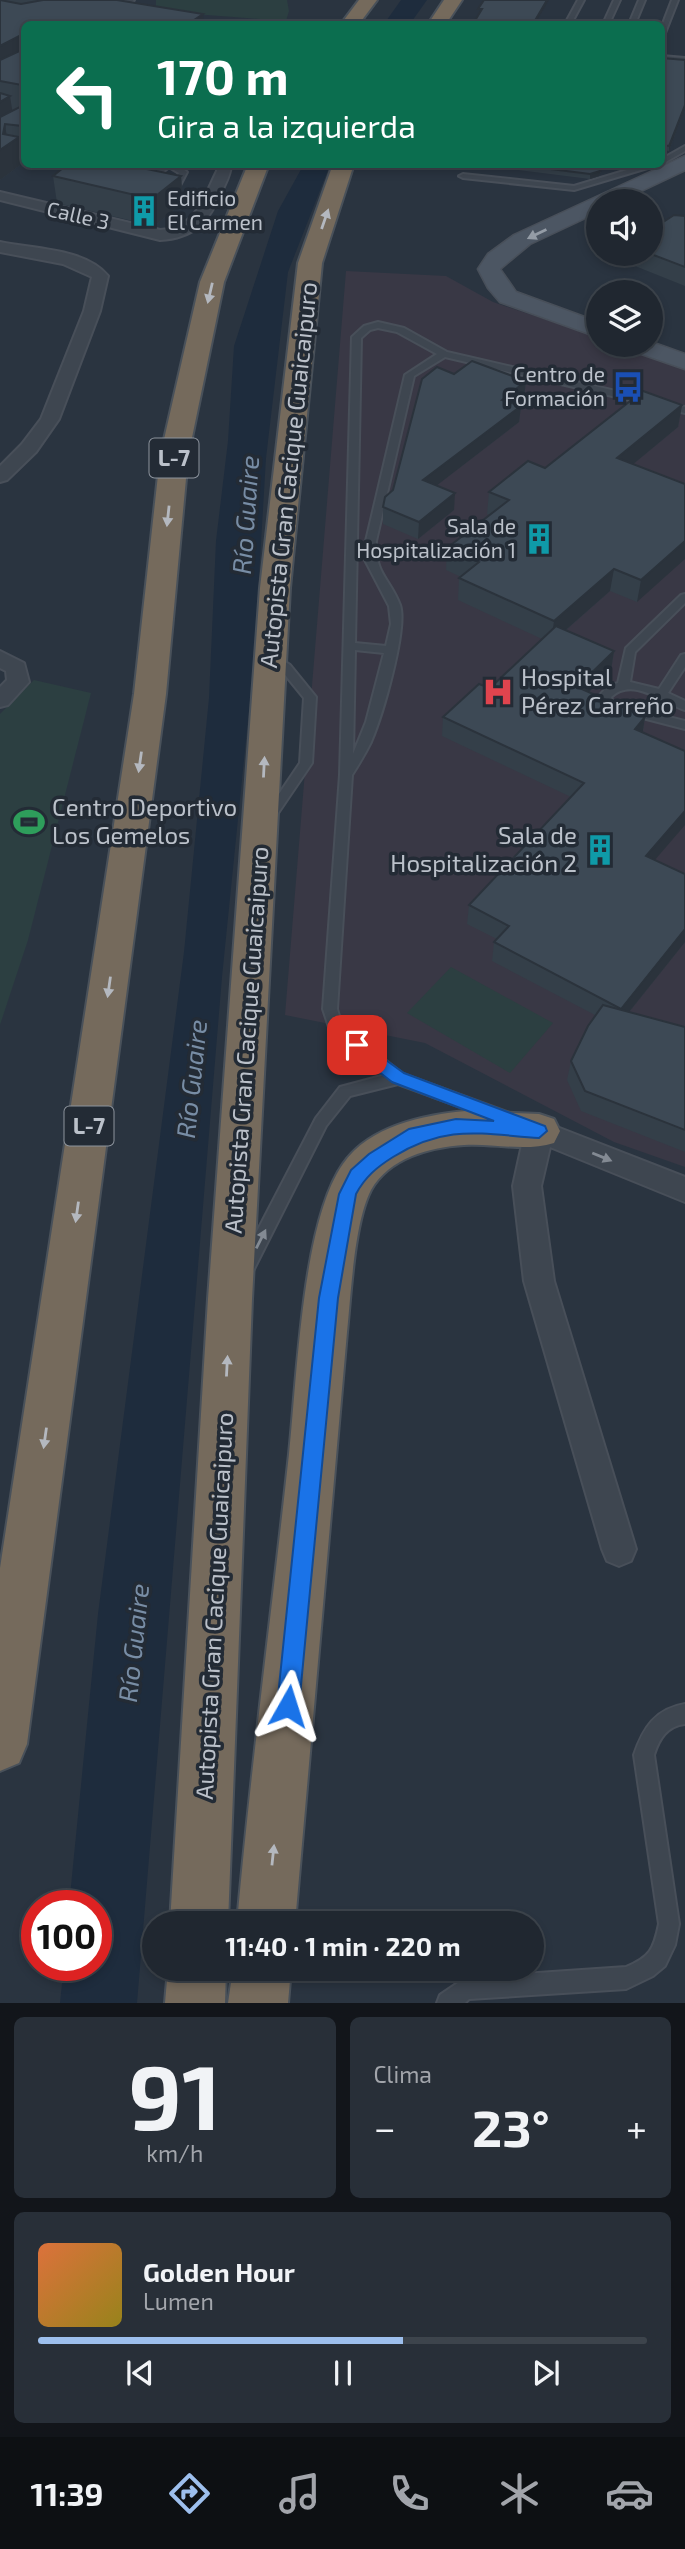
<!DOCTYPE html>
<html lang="es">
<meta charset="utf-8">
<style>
:root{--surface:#202730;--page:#282f38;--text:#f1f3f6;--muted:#a2a5ab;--line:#3d444c;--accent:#9dbfed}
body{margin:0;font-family:"Exo 2",sans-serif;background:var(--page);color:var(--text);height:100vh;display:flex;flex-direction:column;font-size:26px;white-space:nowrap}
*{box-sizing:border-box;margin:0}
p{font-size:23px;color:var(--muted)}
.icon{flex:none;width:38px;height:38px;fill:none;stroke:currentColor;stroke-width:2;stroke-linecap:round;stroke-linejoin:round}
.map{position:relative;height:2003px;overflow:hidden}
.sheet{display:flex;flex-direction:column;gap:14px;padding:14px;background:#12151a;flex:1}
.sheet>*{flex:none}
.banner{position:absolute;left:21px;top:21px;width:644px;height:147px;border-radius:10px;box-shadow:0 4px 10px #0003,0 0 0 2px var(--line);background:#0b6e4f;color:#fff;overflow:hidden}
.tools{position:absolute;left:586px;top:189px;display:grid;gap:14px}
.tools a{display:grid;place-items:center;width:77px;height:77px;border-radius:50%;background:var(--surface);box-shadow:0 4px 10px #0003,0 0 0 2px var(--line);font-size:35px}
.speed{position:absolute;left:21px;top:1890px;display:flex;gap:14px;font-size:35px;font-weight:700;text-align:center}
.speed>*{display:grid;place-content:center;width:91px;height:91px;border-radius:50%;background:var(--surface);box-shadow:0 4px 10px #0003,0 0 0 2px var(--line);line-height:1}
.speed .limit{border:10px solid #d22;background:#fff;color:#111}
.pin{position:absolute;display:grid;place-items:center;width:60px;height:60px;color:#fff;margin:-30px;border-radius:14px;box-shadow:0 4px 10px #0006}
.me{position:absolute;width:77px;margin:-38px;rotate:6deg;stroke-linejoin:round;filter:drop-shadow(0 0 5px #0008)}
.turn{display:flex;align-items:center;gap:24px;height:147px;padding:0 21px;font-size:32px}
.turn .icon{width:91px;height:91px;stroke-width:2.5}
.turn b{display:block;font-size:49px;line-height:60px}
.big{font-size:52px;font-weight:700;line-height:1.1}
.sheet .card{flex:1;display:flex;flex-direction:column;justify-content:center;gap:10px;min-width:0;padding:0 24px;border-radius:10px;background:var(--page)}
.sheet .dial{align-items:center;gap:0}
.dial b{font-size:91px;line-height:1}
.song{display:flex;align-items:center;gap:21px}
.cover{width:84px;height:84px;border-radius:10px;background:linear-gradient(135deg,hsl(20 70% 55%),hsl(50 70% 35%))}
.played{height:7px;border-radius:4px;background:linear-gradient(90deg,var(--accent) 60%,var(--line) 60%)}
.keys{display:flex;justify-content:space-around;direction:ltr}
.heat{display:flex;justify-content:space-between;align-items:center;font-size:38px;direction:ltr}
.sheet .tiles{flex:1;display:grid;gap:14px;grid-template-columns:1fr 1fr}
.card:last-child{grid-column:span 2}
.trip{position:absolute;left:142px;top:1911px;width:402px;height:70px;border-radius:35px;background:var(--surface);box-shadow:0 4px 10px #0003,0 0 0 2px var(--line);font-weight:700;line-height:70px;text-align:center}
.tab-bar{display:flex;height:112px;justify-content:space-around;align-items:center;background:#0d1013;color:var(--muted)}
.tab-bar .icon{width:49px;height:49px}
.tab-bar .active{color:var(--accent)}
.tab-bar b{font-size:32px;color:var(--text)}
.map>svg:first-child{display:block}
.medical{fill:#393845}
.green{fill:#2c3f41}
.water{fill:#1e2c3d}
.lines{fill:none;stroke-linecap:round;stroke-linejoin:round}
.service-casing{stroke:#484f59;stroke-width:4}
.minor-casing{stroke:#484f59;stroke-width:4}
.secondary-casing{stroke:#484f59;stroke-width:3}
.motorway-casing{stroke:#49515a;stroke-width:4}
.service{fill:#3e4650;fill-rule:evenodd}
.minor{fill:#3e4650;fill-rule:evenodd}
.secondary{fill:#4c5663;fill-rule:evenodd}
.motorway{fill:#756a5c;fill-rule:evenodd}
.wall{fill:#343f49}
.shaded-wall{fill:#2b333c}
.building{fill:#3d4955;stroke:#2b333c;stroke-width:2}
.oneway{fill:#b4b8bf}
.oneway2{fill:#949ca6}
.oneway3{fill:#838a93}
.route{fill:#1a73e8;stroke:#114b97;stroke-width:2}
.labels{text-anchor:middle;stroke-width:7;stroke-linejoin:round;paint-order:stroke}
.far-poi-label{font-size:21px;fill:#bbc1ca;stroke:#232b35;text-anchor:end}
.far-street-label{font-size:21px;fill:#bbc1ca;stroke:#232b35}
.shield{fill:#232b35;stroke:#8d949d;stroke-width:2}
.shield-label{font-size:23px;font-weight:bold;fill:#bbc1ca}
.street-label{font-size:24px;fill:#bbc1ca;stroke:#232b35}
.poi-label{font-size:24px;fill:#bbc1ca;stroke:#232b35;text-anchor:start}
.water-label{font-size:26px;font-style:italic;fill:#788da5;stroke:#232b35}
</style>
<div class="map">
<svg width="685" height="2003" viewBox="0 0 685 2003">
<rect width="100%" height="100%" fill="#2a3440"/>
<path class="medical" d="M346,271L446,276L493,302L598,337V345H620L685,369V1167L614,1142L425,1043L285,1015Z"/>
<g class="green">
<path d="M156,0H287L289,11L286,21L168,12L156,6Z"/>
<path d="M34,680L91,693L28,940L0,1025V714Z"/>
<path d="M451,967L553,1023L510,1073L407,1013Z"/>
</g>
<g class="water">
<path d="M401,0H427L410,24H384Z"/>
<path d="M304,164L330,165L288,272L266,458L254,661L222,977L137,2003H60L64,1965H96V1906H69L98,1614L184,952L209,698L216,541L228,441L234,346L278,211Z"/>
</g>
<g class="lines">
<defs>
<g id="service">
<path d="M578,0H584L571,24H565Z"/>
<path d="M614,0H620L609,24H603Z"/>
<path d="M639,0H645L635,24H629Z"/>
<path d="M672,0H678L665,33L662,35V26Z"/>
<path d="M662,56L685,58V62L662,60Z"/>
<path d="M685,146V151L662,164V159Z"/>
<path d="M163,164H176L187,172L176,193L169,191L179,173L169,167L147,185L140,183Z"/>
<path d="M647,164H661L574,190L463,178L459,176L463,174L574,186Z"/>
<path d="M378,322L404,328L447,352L685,407V413L445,357L414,376L376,541C375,575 390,578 400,605C408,629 382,717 371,742C365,754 359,764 352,775L337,1009L342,1026L403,1074L515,1115L517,1119L515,1123L510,1125L398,1084L350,1096L326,1126L252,1273L246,1275L240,1273L238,1268L316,1118L340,1087L385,1075L331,1033L323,1009L340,775L352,337L364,326ZM378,328L397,332L437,354L405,375L366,541L365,560L389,606L391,624L386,646L355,643L361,338L370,330ZM355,650L384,653L366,722L353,754Z"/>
<path d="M685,594V603L635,652L630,682L659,689L681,655L685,654V667L668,693L685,701V710C663,703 633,676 611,697L613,703L685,721V729L604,708L599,696L608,686L618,683L626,648L681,595Z"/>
<path d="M271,653L290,665L316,697L312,763L272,822L268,823L262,819L300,763L304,698L282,671L267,660L265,657Z"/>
<path d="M685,1704V1724C667,1726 659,1739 654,1755L679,1924L675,1945L665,1966L653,1976L626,1989L469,1999L465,2003H437L440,1995L465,1978L626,1967C650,1957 654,1949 659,1924L634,1755C643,1728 655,1709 685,1704Z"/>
</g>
<g id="minor">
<path d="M119,0H134L97,24H83Z"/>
<path d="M217,164H231C231,174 226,182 222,191C209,222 194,238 160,240L0,200V192L160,230C196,228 203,199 217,171Z"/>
<path d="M0,242C33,249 85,248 108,276L100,311L59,419L36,452L7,480L0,482V466L22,444L41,419L84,311L92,277L63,264L0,252Z"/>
<path d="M0,651L24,663L29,682L8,705L0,707V687L7,680L6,671L0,668Z"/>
<path d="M539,1120L685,1177V1202L550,1147L541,1186L554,1281L636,1549L631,1561L619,1566L607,1561L602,1549L524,1281L513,1186L525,1131L529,1123Z"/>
</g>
<g id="secondary">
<path d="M685,156V170L620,201H598V212L530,244L500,269L516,292L598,322V337L500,302L488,288L478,269L488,254L514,235Z"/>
<path d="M651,342L685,354V369L630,350L626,345H651Z"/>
</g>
<g id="motorway">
<path d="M359,0H377L359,24H341Z"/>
<path d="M444,0H462L446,24H428Z"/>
<path d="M248,164H269L224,282L188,457L166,694L27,1744L19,1763L0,1771V1568L134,694L160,457L200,282Z"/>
<path d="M333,164H354L322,263L290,588L252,1299L228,1923H170L208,1299L260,588L298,263Z"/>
<path d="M466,1111L539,1114L554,1119L560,1131L554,1143C525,1152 493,1143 464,1145C430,1147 389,1158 371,1190C354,1223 351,1295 347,1332L295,1923H237C251,1767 272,1610 289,1454C297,1380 302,1222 343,1164C369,1126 423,1115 466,1111Z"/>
<path d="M168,1969H226L225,2003H165Z"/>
<path d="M233,1969H291L288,2003H228Z"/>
</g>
</defs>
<use href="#service" class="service-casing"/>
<use href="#minor" class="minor-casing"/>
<use href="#secondary" class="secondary-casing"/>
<use href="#motorway" class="motorway-casing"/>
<use href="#service" class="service"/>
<use href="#minor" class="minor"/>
<use href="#secondary" class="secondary"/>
<use href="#motorway" class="motorway"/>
</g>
<g class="wall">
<path d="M0,0H117L24,24V151H21L23,163L0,180Z"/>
<path d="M662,58L685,60V108L669,151L662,150Z"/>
<path d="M57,164H126L128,168L181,176L183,203L154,226L57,203L53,176L66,166Z"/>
<path d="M471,164H604L599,176L590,179Z"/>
<path d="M685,216V286L625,262L626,254H651Z"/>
<path d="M454,374L526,381L524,397L516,404L521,406L519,422L437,485L454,510L418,539L383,524V507L393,490Z"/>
<path d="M682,405L678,427L633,464L685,484L637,602L610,591L566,630L614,651L611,670L589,692L645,717L643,732L655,860L685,874V942L629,1012L685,1027V1152L581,1111L567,1080L571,1061L595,1015L492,961L494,942L497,939L467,924L469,905L571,797L442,736L443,717L490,688L542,639L458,600L459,578L461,577L446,570L447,548L490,515L487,514L489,492L545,468Z"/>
</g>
<g class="shaded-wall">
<path d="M547,0H549L535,24H533Z"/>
<path d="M203,14L204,24H188Z"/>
<path d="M21,35L24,59L0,73V46Z"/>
<path d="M10,96L14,121L5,124L8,145L19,137L23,163L0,180V102Z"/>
<path d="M685,105V108L669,151V146Z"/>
<path d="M602,164H604L599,176L590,179V174Z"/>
<path d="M181,176L183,203L154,226L152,199Z"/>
<path d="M526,381L524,397L501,416L502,400Z"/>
<path d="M682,405L678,427L614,480L617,458Z"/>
<path d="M521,406L519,422L423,496V480Z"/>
<path d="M455,493L454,510L418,539L419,522Z"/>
<path d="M685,541V559L637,602L641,580Z"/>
<path d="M614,569L610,591L551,643L554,621Z"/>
<path d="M614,651L611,670L575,706L577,687Z"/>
<path d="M645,717L642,736L635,729Z"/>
<path d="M685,811V825L642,875L646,856Z"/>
<path d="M685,929V942L617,1027L621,1009Z"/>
</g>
<g class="building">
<path d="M0,0L21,4L43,0H117L203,14L188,24H24V134L23,135L22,126L5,124L3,134L19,137L0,150V117L22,106V85L0,81V60L22,50L21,35L0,46Z"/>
<path d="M484,0H547L533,24H473L482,9H478Z"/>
<path d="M662,58L685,60V105L669,146L662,145Z"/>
<path d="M0,93L10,96L0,102Z"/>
<path d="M68,164H126L128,168L137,167L181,176L152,199L53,176Z"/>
<path d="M511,164H602L600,171L590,174Z"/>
<path d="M674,215L685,216V267L651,254V230Z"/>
<path d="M472,361L526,381L502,400L521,406L423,480L455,493L419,522L383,507L385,497L393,490L422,379L437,367L454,374Z"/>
<path d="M643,391L682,405L617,458L685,484V541L641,580L614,569L554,621L459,578L479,562L447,548L509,500L489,492L528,461L545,468Z"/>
<path d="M556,626L614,651L577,687L645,717L635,729L685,751V811L646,856L685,874V929L621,1009L494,942L509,926L469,905L584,783L443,717L479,684L490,688Z"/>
<path d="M603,1005L685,1027V1130L585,1091L571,1061L588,1026Z"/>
</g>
<defs><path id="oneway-solid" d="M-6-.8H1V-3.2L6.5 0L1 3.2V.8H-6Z" transform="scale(1.75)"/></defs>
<g class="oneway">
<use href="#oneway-solid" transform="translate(325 219) rotate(-71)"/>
<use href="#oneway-solid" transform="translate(210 293) rotate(103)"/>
<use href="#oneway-solid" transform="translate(168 516) rotate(96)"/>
<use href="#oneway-solid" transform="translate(140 762) rotate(98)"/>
<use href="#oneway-solid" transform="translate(264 767) rotate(-87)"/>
<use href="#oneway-solid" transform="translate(109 987) rotate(98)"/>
<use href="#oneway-solid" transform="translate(77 1212) rotate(98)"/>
<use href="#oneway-solid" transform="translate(227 1366) rotate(-87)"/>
<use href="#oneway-solid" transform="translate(45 1438) rotate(98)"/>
<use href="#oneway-solid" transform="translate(273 1855) rotate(-84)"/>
</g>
<use class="oneway2" href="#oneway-solid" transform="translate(537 234) rotate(154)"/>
<g class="oneway3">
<use href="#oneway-solid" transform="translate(602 1157) rotate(22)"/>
<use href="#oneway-solid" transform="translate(261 1239) rotate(-63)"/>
</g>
<path class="route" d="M357,1039L404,1073L545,1126L547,1131L539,1138C480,1134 446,1124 393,1157C377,1167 365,1177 356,1194L338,1298L299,1706L296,1713L288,1717L280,1713L277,1706L319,1298L339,1194L351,1170L369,1154L409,1129L456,1119L494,1121L392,1082L351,1050V1041Z"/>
<defs>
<symbol id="building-bare" viewBox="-9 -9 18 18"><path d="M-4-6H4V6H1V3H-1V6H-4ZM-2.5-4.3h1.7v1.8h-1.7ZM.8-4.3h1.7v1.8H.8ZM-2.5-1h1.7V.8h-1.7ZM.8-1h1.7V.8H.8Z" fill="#0f9aa8" stroke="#232b35" stroke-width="2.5" paint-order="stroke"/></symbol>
<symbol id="bus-bare" viewBox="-9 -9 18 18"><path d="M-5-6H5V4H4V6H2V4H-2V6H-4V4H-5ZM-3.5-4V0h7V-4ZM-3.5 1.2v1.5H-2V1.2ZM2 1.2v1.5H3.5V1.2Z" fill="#1a4fb4" stroke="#232b35" stroke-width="2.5" paint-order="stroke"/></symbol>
<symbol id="hospital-bare" viewBox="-9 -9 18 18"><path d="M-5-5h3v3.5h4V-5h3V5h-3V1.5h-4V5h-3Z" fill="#e0444e" stroke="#232b35" stroke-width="2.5" paint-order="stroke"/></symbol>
<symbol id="stadium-bare" viewBox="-9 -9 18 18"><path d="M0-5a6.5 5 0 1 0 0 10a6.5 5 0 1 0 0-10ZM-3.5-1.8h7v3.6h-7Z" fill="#2e9e5b" stroke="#232b35" stroke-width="2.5" paint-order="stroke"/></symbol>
</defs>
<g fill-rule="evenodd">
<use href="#building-bare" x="122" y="189" width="44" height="44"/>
<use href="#bus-bare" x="606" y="365" width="44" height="44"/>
<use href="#building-bare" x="517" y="517" width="44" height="44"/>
<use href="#hospital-bare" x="476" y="670" width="44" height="44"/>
<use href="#stadium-bare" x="7" y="800" width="44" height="44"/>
<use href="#building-bare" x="578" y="828" width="44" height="44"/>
</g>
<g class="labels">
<g class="far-poi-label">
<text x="167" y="206" text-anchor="start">Edificio<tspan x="167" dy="24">El Carmen</tspan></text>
<text x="605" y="382">Centro de<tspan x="605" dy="24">Formación</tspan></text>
<text x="516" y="534">Sala de<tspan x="516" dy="24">Hospitalización 1</tspan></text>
</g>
<g class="far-street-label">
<text transform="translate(78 216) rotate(13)" y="7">Calle 3</text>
</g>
<g class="shield">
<rect x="149.5" y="438.5" width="49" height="39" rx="5"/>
<rect x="64.5" y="1106.5" width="49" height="39" rx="5"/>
</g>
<g class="shield-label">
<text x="174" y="466">L-7</text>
<text x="89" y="1134">L-7</text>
</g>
<g class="street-label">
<text transform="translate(289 475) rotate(-84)" y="8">Autopista Gran Cacique Guaicaipuro</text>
<text transform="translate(247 1040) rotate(-86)" y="8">Autopista Gran Cacique Guaicaipuro</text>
<text transform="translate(215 1606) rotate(-87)" y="8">Autopista Gran Cacique Guaicaipuro</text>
</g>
<g class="poi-label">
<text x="521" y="686">Hospital<tspan x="521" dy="28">Pérez Carreño</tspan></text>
<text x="52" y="816">Centro Deportivo<tspan x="52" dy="28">Los Gemelos</tspan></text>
<text x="577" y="844" text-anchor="end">Sala de<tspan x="577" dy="28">Hospitalización 2</tspan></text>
</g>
<g class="water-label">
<text transform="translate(246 515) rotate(-86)" y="9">Río Guaire</text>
<text transform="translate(192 1079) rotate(-84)" y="9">Río Guaire</text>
<text transform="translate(134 1643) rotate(-84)" y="9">Río Guaire</text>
</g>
</g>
</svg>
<div class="tools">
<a><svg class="icon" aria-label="sound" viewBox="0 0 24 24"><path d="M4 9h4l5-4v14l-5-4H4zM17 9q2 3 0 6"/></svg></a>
<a><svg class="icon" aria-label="layers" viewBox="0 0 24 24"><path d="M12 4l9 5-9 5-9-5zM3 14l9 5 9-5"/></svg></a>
</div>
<div class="speed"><div class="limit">100</div></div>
<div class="pin" style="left:357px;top:1045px;background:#d93025"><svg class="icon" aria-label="arrive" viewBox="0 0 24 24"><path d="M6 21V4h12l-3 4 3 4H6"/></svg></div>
<svg class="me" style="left:288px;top:1706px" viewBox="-20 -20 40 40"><path d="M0-17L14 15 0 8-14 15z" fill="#1a73e8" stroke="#fff" stroke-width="4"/></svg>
<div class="trip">11:40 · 1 min · 220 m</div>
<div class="banner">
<div class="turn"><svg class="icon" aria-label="left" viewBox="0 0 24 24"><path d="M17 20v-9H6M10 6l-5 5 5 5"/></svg><div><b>170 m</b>Gira a la izquierda</div></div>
</div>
</div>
<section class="sheet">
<div class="tiles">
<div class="card dial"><b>91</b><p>km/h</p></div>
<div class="card"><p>Clima</p>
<div class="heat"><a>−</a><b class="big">23°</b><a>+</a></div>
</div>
<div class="card">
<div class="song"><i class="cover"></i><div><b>Golden Hour</b><p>Lumen</p></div></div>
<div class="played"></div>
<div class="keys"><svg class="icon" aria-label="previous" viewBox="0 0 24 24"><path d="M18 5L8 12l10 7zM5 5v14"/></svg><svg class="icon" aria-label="pause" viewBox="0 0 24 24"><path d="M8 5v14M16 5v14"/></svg><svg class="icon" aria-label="next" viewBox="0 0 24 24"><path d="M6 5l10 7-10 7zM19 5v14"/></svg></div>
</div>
</div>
</section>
<nav class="tab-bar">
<b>11:39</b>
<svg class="icon active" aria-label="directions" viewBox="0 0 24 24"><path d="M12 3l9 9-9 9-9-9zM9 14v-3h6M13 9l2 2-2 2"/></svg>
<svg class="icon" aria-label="music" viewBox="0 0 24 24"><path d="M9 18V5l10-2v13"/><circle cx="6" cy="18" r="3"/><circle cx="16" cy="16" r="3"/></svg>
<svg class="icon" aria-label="phone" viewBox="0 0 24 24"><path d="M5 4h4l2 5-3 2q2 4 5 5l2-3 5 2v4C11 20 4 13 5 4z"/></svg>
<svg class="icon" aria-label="climate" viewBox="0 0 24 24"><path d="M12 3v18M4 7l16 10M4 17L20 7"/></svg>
<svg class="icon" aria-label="car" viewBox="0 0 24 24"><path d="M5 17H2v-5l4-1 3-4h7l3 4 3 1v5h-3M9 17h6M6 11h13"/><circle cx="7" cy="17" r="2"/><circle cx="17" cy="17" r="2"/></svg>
</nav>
